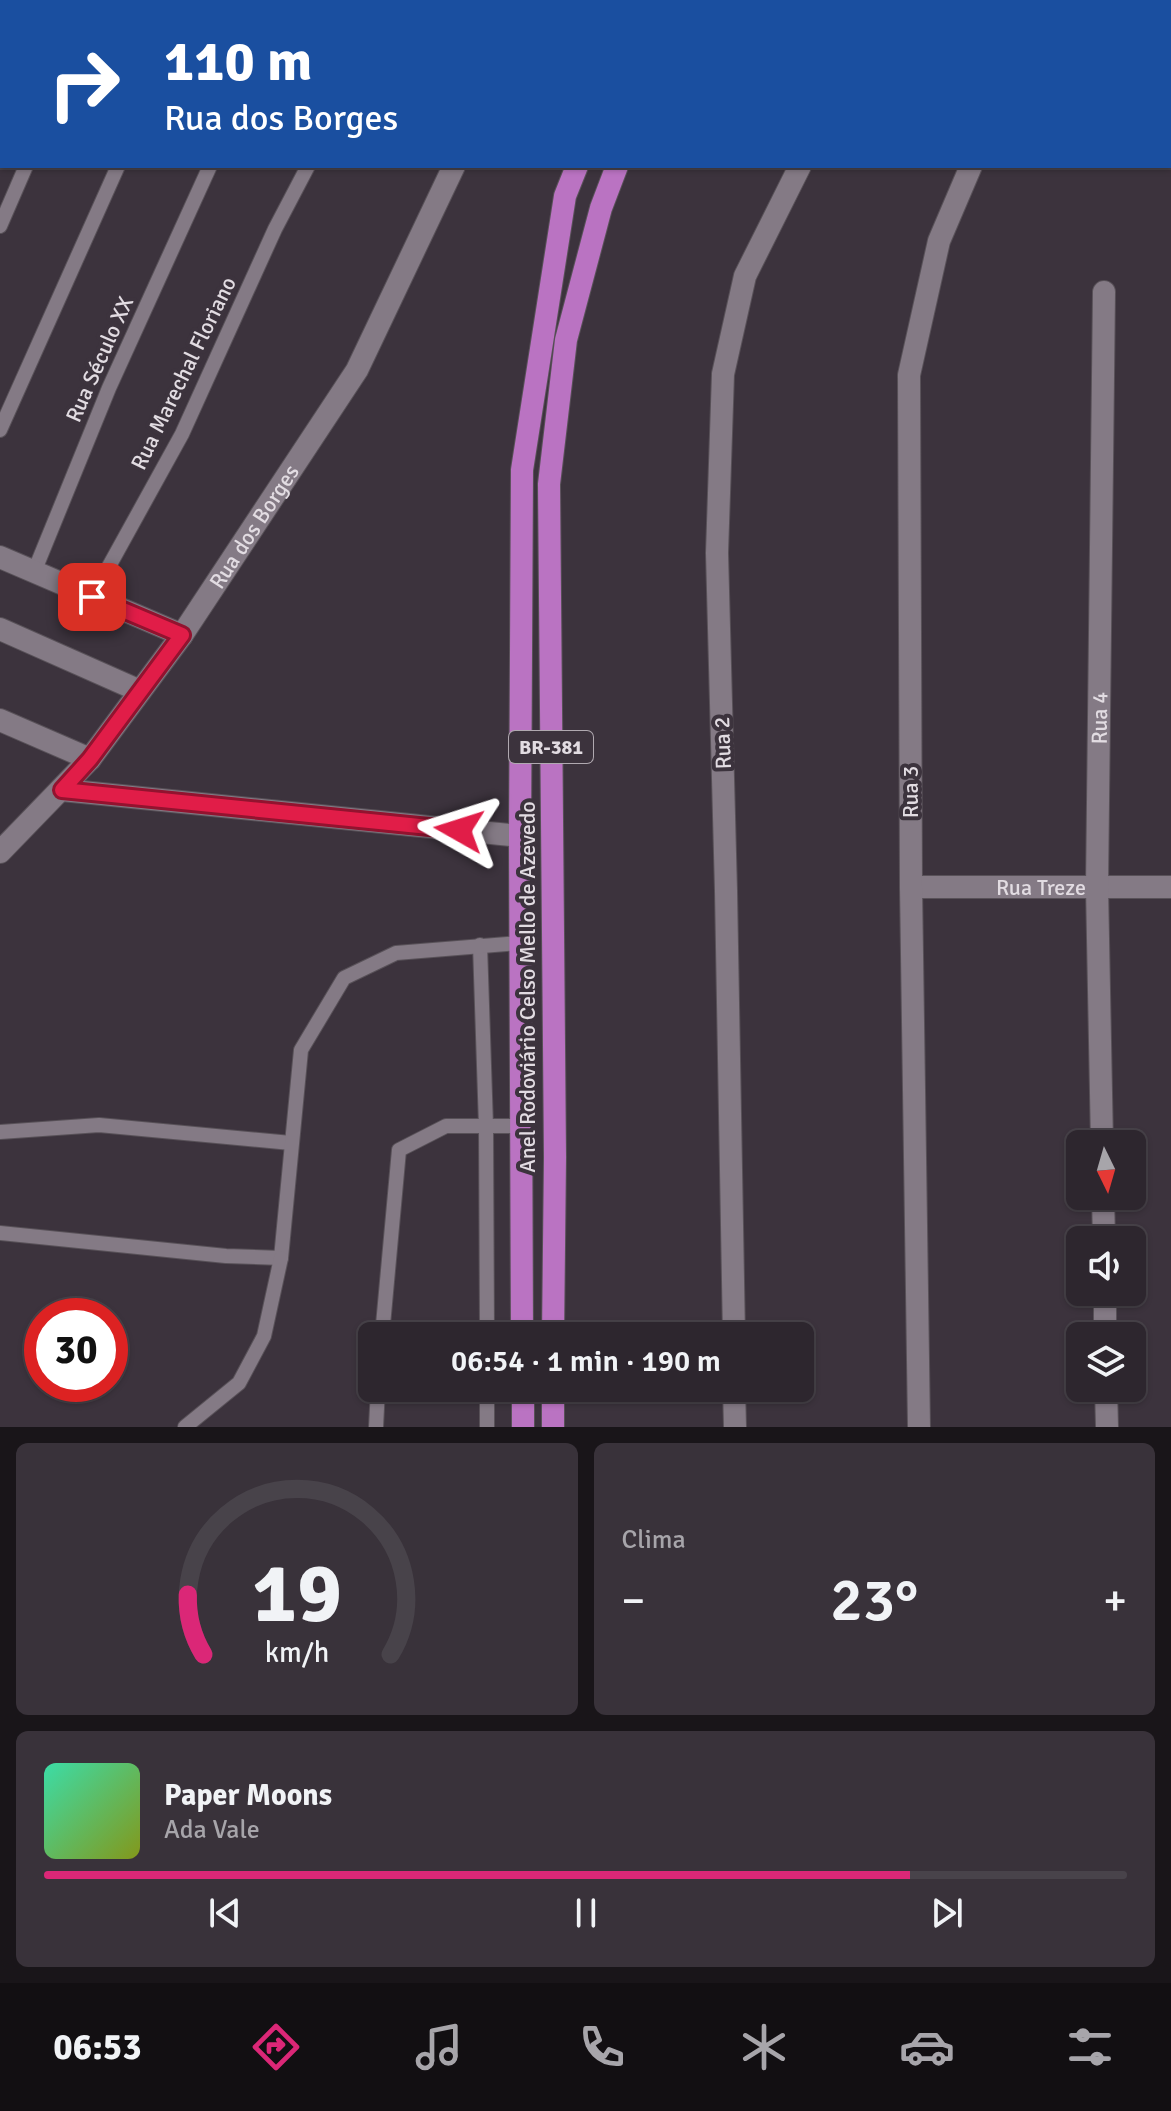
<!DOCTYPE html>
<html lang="pt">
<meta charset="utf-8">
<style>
:root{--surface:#2d262e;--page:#39323a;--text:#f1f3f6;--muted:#a7a5aa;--line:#48434a;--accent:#db2777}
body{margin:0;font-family:Signika,sans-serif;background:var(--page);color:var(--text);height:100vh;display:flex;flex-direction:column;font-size:30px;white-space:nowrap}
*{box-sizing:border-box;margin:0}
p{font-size:26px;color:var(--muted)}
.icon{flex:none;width:44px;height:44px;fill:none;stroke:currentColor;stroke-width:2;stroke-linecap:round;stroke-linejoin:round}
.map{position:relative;height:1427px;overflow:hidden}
.sheet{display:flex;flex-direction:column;gap:16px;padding:16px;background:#191519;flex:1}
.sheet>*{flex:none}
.hud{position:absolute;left:0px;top:0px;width:1172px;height:168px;box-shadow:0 2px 6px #0004,0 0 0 2px var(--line);background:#1a4fa0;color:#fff;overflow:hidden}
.needle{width:52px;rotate:175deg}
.buttons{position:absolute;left:1066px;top:1130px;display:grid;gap:16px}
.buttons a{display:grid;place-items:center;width:80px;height:80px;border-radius:12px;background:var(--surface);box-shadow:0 2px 6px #0004,0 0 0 2px var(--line);font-size:40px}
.speed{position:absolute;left:24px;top:1298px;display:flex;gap:16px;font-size:40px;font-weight:700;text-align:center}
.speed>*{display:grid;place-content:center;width:104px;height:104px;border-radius:50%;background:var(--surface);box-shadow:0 2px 6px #0004,0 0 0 2px var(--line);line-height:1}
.speed .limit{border:12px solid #d22;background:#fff;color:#111}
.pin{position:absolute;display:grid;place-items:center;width:68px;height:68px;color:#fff;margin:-34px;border-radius:16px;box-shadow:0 4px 12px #0006}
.me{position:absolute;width:88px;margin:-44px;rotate:276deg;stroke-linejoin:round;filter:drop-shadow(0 0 6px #0008)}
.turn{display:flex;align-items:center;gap:28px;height:168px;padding:0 32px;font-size:36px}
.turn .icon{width:104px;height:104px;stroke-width:2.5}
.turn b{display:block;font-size:56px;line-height:68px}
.big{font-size:60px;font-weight:600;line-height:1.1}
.sheet .widget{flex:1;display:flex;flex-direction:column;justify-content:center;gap:12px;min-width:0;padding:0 28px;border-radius:12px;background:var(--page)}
.sheet .dial{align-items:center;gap:0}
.dial svg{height:208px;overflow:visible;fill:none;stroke:var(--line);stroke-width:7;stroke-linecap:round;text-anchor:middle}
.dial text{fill:var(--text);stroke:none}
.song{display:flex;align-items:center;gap:24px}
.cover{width:96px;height:96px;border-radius:12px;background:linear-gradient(135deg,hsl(160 70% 55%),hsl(70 70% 35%))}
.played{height:8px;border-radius:4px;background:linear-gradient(90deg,var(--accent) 80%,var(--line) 80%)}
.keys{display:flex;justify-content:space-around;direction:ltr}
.heat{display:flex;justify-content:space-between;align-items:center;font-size:44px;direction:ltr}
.sheet .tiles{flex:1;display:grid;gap:16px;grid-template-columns:1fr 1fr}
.widget:last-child{grid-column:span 2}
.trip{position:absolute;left:358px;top:1322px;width:456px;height:80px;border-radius:12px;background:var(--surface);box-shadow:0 2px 6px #0004,0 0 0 2px var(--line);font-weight:600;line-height:80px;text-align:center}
.tabs{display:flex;height:128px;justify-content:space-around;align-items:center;background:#120f12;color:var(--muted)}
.tabs .icon{width:56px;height:56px}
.tabs .current{color:var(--accent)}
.tabs b{font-size:36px;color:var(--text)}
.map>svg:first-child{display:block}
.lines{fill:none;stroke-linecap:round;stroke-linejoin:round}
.service-casing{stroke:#585158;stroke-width:16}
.minor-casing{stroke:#585158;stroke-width:24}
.tertiary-casing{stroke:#585158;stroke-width:24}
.trunk-casing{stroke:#585158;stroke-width:24}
.service{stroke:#847a85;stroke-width:14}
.minor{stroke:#847a85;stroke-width:22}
.tertiary{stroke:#847a85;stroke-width:22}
.trunk{stroke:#ba73c2;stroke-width:22}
.route-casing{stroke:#92132f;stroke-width:20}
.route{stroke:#e11d48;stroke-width:14}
.labels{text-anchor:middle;stroke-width:8;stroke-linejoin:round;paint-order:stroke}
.shield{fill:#3c333d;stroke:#b0a9b0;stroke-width:2}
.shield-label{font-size:20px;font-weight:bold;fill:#e2dce2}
.street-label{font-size:22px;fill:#e2dce2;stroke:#3c333d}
</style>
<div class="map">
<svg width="1171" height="1427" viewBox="0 0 1171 1427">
<rect width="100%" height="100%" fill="#3c333d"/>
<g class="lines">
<defs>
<g id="service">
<path d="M14,2L15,0"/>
<path d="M103,2L104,0"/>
<path d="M195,2L196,0"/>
<path d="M414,2L415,0"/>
<path d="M0,31L2,27"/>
<path d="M0,226L26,166"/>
<path d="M0,430L118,166"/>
<path d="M34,572L109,388L210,166"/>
<path d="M92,597L182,434L275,229L308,166"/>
<path d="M480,945L486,1126L487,1336"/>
<path d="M0,1132L99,1125L291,1143"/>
<path d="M0,1233L226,1256L281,1258L301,1050L344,978L396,953L520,943"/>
<path d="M382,1336L399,1150L446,1126H521"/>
<path d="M487,1388V1427"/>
<path d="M185,1427L239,1383L264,1336L281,1258"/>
<path d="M376,1427L378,1388"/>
</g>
<g id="minor">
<path d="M292,0L296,2"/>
<path d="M914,0L917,2"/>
<path d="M1107,0L1110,2"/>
<path d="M881,2L882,0"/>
<path d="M1073,2L1075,0"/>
<path d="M1170,53L1171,54"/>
<path d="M0,557L182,635"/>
<path d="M0,629L140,691"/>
<path d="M0,720L90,759"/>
<path d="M62,790L520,836"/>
<path id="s1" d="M911,887H1171"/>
<path id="s2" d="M1102,1144L1097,887L1104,292"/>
<path d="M1103,1196L1104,1240"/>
<path d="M1105,1292V1336"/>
<path d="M734,1336L726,891L717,553L723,374L745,276L800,166"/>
<path d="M734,1388L735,1427"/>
<path d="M1106,1388L1107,1427"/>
<path d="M919,1427L911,887L909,375L939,241L971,166"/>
</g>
<g id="tertiary">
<path d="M533,2L534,0"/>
<path id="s3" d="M0,852L90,759L182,635L357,370L454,166"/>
</g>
<g id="trunk">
<path d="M654,2L655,0"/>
<path d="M694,2L696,0"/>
<path d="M522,1336L520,836L522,470L565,196L577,166"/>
<path d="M553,1336L555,1157L549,484L566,340L601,208L617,166"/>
<path d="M523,1388V1427"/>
<path d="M553,1427V1388"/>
</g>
</defs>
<use href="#service" class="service-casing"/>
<use href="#minor" class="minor-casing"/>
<use href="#tertiary" class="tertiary-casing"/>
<use href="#trunk" class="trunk-casing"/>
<use href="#service" class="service"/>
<use href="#minor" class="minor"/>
<use href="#tertiary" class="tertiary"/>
<use href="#trunk" class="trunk"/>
</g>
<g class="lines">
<defs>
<path id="route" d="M92,597L182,635L90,759L62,790L459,830"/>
</defs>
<use href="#route" class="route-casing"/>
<use href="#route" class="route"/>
</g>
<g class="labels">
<rect class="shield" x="509" y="731" width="84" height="32" rx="6"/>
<g class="shield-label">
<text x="551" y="754">BR-381</text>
</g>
<g class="street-label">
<text transform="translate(99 359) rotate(-66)" y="8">Rua Século XX</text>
<text transform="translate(183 373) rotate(-64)" y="8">Rua Marechal Floriano</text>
<text dy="8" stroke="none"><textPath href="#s3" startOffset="414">Rua dos Borges</textPath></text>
<text dy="8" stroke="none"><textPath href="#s2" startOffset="426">Rua 4</textPath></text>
<text transform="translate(722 743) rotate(-92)" y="8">Rua 2</text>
<text transform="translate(910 792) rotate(-90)" y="8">Rua 3</text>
<text dy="8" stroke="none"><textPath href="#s1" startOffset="130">Rua Treze</textPath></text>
<text transform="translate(527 987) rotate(-90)" y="8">Anel Rodoviário Celso Mello de Azevedo</text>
</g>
</g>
</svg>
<div class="buttons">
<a><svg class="needle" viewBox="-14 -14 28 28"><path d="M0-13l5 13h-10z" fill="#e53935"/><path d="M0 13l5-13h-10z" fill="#a7a5aa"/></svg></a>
<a><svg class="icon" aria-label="sound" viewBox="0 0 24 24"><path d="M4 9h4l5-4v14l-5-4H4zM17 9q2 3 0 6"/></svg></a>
<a><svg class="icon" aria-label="layers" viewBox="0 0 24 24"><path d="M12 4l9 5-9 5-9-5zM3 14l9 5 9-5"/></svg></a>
</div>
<div class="speed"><div class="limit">30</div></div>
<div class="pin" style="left:92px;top:597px;background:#d93025"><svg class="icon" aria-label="arrive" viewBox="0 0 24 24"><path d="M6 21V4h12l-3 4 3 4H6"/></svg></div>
<svg class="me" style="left:459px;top:830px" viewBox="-20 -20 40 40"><path d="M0-17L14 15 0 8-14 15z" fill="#e11d48" stroke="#fff" stroke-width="4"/></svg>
<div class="trip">06:54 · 1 min · 190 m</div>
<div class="hud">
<div class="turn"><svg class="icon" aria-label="right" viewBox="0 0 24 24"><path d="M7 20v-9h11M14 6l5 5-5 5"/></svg><div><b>110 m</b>Rua dos Borges</div></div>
</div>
</div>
<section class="sheet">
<div class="tiles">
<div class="widget dial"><svg viewBox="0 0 100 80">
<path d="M14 69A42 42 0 1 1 86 69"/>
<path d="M14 69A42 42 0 0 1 8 46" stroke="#db2777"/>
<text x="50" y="56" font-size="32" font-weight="700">19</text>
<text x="50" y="72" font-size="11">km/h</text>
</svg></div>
<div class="widget"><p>Clima</p>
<div class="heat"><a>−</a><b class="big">23°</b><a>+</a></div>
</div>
<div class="widget">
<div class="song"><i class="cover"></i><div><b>Paper Moons</b><p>Ada Vale</p></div></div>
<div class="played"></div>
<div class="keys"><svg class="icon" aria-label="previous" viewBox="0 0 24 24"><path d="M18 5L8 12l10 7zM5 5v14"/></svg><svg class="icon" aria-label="pause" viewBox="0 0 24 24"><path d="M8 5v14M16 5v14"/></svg><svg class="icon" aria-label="next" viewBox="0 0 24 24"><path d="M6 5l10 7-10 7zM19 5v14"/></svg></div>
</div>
</div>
</section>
<nav class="tabs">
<b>06:53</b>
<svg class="icon current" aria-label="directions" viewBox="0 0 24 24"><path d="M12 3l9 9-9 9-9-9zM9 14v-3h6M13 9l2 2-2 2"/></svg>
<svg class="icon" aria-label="music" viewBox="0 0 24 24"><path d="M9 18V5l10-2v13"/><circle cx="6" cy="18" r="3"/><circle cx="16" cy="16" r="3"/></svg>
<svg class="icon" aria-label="phone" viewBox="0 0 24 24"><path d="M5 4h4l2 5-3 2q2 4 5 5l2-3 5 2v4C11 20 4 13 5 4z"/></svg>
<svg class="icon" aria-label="climate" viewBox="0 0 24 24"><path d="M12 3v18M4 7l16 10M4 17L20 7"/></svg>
<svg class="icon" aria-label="car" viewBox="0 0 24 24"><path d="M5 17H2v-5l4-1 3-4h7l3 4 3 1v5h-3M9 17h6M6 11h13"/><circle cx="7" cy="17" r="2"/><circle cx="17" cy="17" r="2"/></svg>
<svg class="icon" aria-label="filters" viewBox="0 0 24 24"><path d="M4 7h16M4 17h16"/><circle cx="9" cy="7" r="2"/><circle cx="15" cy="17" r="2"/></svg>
</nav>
